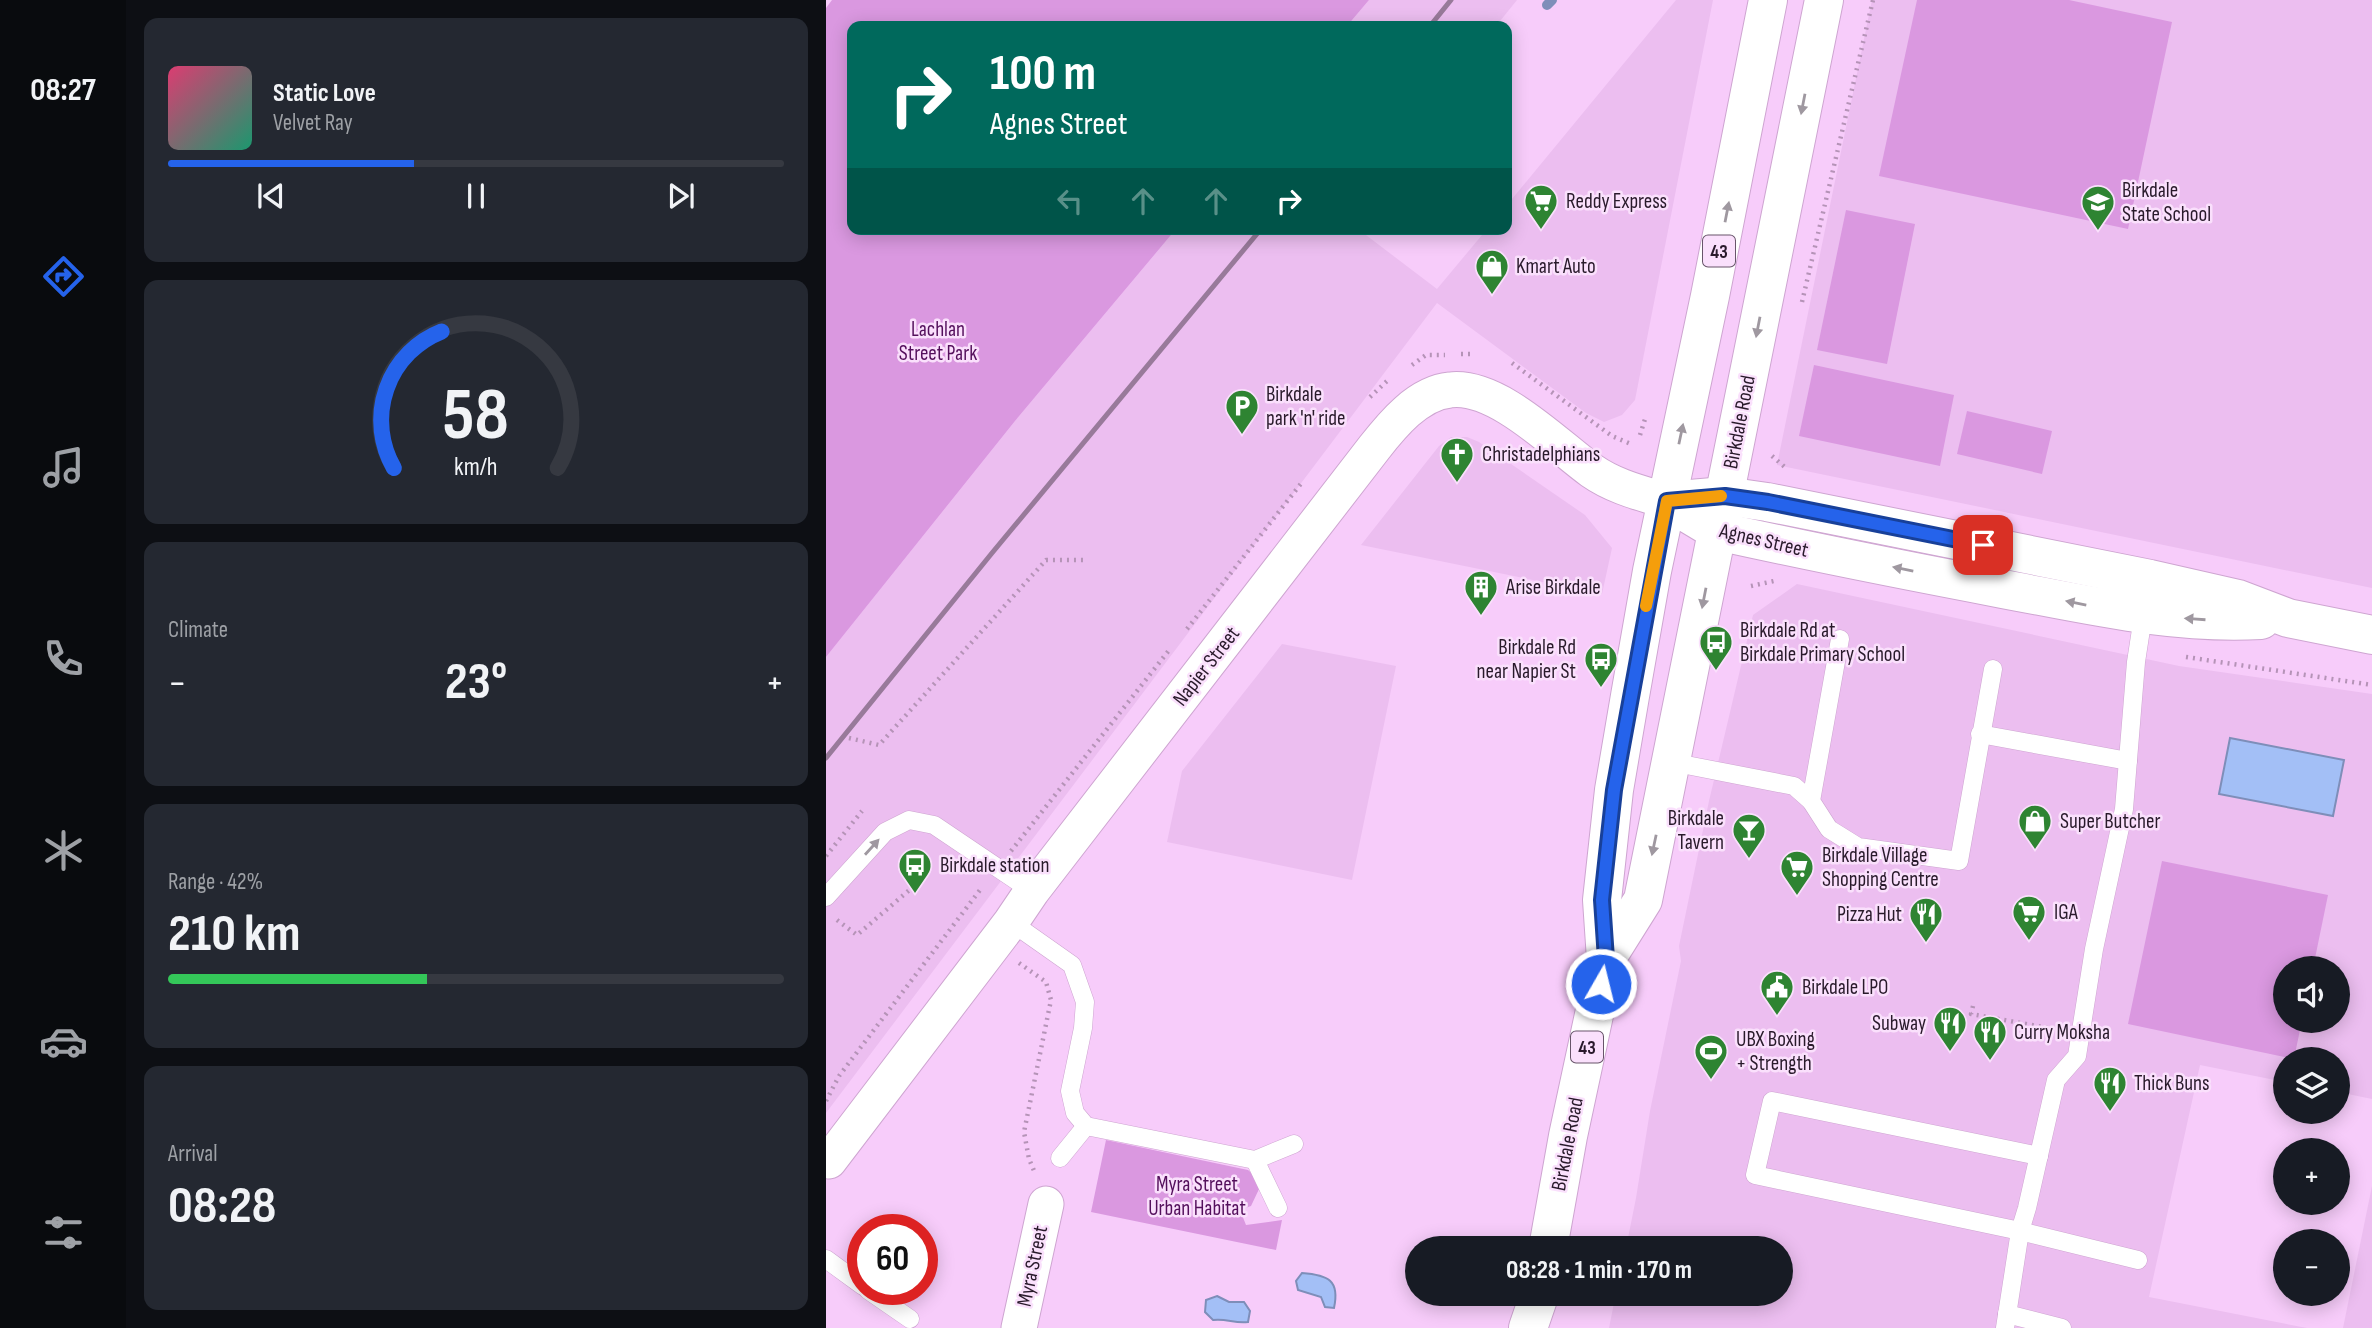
<!DOCTYPE html>
<meta charset="utf-8">
<style>
:root{--surface:#171b24;--page:#242831;--text:#f1f3f6;--muted:#9ea1a6;--line:#363941;--accent:#2563eb}
body{margin:0;font-family:"Sofia Sans Condensed",sans-serif;background:var(--page);color:var(--text);height:100vh;display:flex;flex-direction:column;font-size:26px;white-space:nowrap}
*{box-sizing:border-box;margin:0}
p{font-size:23px;color:var(--muted)}
.icon{flex:none;width:38px;height:38px;fill:none;stroke:currentColor;stroke-width:2;stroke-linecap:round;stroke-linejoin:round}
.map{position:relative;flex:1;overflow:hidden}
.details{display:flex;flex-direction:column;gap:18px;padding:18px;background:#0d0f14;width:700px}
.details>*{flex:none}
.top-card{position:absolute;left:21px;top:21px;width:665px;height:214px;border-radius:14px;box-shadow:0 4px 18px #0003;background:#00695c;color:#fff;overflow:hidden}
.controls{position:absolute;left:1447px;top:956px;display:grid;gap:14px}
.controls a{display:grid;place-items:center;width:77px;height:77px;border-radius:50%;background:var(--surface);box-shadow:0 4px 18px #0003;font-size:35px}
.speed{position:absolute;left:21px;top:1214px;display:flex;gap:14px;font-size:35px;font-weight:700;text-align:center}
.speed>*{display:grid;place-content:center;width:91px;height:91px;border-radius:50%;background:var(--surface);box-shadow:0 4px 18px #0003;line-height:1}
.speed .limit{border:10px solid #d22;background:#fff;color:#111}
.pin{position:absolute;display:grid;place-items:center;width:60px;height:60px;color:#fff;margin:-30px;border-radius:14px;box-shadow:0 4px 10px #0006}
.me{position:absolute;width:77px;margin:-38px;rotate:8deg;stroke-linejoin:round;filter:drop-shadow(0 0 5px #0008)}
.turn{display:flex;align-items:center;gap:24px;height:147px;padding:0 28px;font-size:32px}
.turn .icon{width:91px;height:91px;stroke-width:2.5}
.turn b{display:block;font-size:49px;line-height:60px}
.lanes{display:flex;align-items:center;height:66px;padding:0 28px;background:#0003;justify-content:center;gap:35px;direction:ltr}
.lanes .off{opacity:.35}
.big{font-size:52px;font-weight:700;line-height:1.1}
.details .card{flex:1;display:flex;flex-direction:column;justify-content:center;gap:10px;min-width:0;padding:0 24px;border-radius:14px;background:var(--page)}
.details .dial{align-items:center;gap:0}
.dial svg{height:182px;overflow:visible;fill:none;stroke:var(--line);stroke-width:7;stroke-linecap:round;text-anchor:middle}
.dial text{fill:var(--text);stroke:none}
.song{display:flex;align-items:center;gap:21px}
.cover{width:84px;height:84px;border-radius:10px;background:linear-gradient(135deg,hsl(340 70% 55%),hsl(160 70% 35%))}
.played{height:7px;border-radius:4px;background:linear-gradient(90deg,var(--accent) 40%,var(--line) 40%)}
.keys{display:flex;justify-content:space-around;direction:ltr}
.heat{display:flex;justify-content:space-between;align-items:center;font-size:38px;direction:ltr}
.charge{height:10px;border-radius:5px;background:linear-gradient(90deg,#34c759 42%,var(--line) 0)}
.trip{position:absolute;left:579px;top:1236px;width:388px;height:70px;border-radius:35px;background:var(--surface);box-shadow:0 4px 18px #0003;font-weight:700;line-height:70px;text-align:center}
main{display:flex;flex:1;min-height:0}
.tab-bar{display:flex;flex-direction:column;width:126px;justify-content:space-around;align-items:center;background:#090b0e;color:var(--muted)}
.tab-bar .icon{width:49px;height:49px}
.tab-bar .on{color:var(--accent)}
.tab-bar b{font-size:32px;color:var(--text)}
.map>svg:first-child{display:block}
.built{fill:#ecbef0;fill-rule:evenodd}
.green{fill:#da98e0}
.water{fill:#a3bff6;stroke:#7e8eb9;stroke-width:2}
.lines{fill:none;stroke-linecap:round;stroke-linejoin:round}
.stream{stroke:#7e8eb9;stroke-width:10}
.service-casing{stroke:#cea5d1;stroke-width:19}
.minor-casing{stroke:#cea5d1;stroke-width:37}
.tertiary-casing{stroke:#cea5d1;stroke-width:40}
.primary-casing{stroke:#cea5d1;stroke-width:40}
.path{stroke:#b593b7;stroke-width:4.5;stroke-dasharray:2 5;stroke-linecap:butt}
.service{stroke:#fff;stroke-width:18}
.minor{stroke:#fff;stroke-width:35}
.tertiary{stroke:#fff;stroke-width:38}
.primary{stroke:#fff;stroke-width:38}
.rail{stroke:#987a9a;stroke-width:5}
.oneway{fill:#9f98a0}
.route-casing{stroke:#184099;stroke-width:18}
.route{stroke:#2563eb;stroke-width:12}
.slow{stroke:#f59e0b;stroke-width:12}
.labels{text-anchor:middle;stroke-width:5;stroke-linejoin:round;paint-order:stroke}
.shield{fill:#fae0fc;stroke:#68556a;stroke-width:2}
.shield-label{font-size:19px;font-weight:bold;fill:#291a2b}
.poi-label{font-size:21px;fill:#291a2b;stroke:#fae0fc;text-anchor:start}
.park-label{font-size:21px;fill:#540f5c;stroke:#fae0fc}
.street-label{font-size:21px;fill:#291a2b;stroke:#fae0fc}
</style>
<main>
<nav class="tab-bar">
<b>08:27</b>
<svg class="icon on" aria-label="directions" viewBox="0 0 24 24"><path d="M12 3l9 9-9 9-9-9zM9 14v-3h6M13 9l2 2-2 2"/></svg>
<svg class="icon" aria-label="music" viewBox="0 0 24 24"><path d="M9 18V5l10-2v13"/><circle cx="6" cy="18" r="3"/><circle cx="16" cy="16" r="3"/></svg>
<svg class="icon" aria-label="phone" viewBox="0 0 24 24"><path d="M5 4h4l2 5-3 2q2 4 5 5l2-3 5 2v4C11 20 4 13 5 4z"/></svg>
<svg class="icon" aria-label="climate" viewBox="0 0 24 24"><path d="M12 3v18M4 7l16 10M4 17L20 7"/></svg>
<svg class="icon" aria-label="car" viewBox="0 0 24 24"><path d="M5 17H2v-5l4-1 3-4h7l3 4 3 1v5h-3M9 17h6M6 11h13"/><circle cx="7" cy="17" r="2"/><circle cx="17" cy="17" r="2"/></svg>
<svg class="icon" aria-label="filters" viewBox="0 0 24 24"><path d="M4 7h16M4 17h16"/><circle cx="9" cy="7" r="2"/><circle cx="15" cy="17" r="2"/></svg>
</nav>
<section class="details">
<div class="card">
<div class="song"><i class="cover"></i><div><b>Static Love</b><p>Velvet Ray</p></div></div>
<div class="played"></div>
<div class="keys"><svg class="icon" aria-label="previous" viewBox="0 0 24 24"><path d="M18 5L8 12l10 7zM5 5v14"/></svg><svg class="icon" aria-label="pause" viewBox="0 0 24 24"><path d="M8 5v14M16 5v14"/></svg><svg class="icon" aria-label="next" viewBox="0 0 24 24"><path d="M6 5l10 7-10 7zM19 5v14"/></svg></div>
</div>
<div class="card dial"><svg viewBox="0 0 100 80">
<path d="M14 69A42 42 0 1 1 86 69"/>
<path d="M14 69A42 42 0 0 1 35 9" stroke="#2563eb"/>
<text x="50" y="56" font-size="32" font-weight="700">58</text>
<text x="50" y="72" font-size="11">km/h</text>
</svg></div>
<div class="card"><p>Climate</p>
<div class="heat"><a>−</a><b class="big">23°</b><a>+</a></div>
</div>
<div class="card"><p>Range · 42%</p><b class="big">210 km</b><div class="charge"></div></div>
<div class="card"><p>Arrival</p><b class="big">08:28</b></div>
</section>
<div class="map">
<svg width="1546" height="1328" viewBox="0 0 1546 1328">
<rect width="100%" height="100%" fill="#f7ccfa"/>
<g class="built">
<path d="M543,0H691L670,26H521Z"/>
<path d="M850,0H887L809,400L796,415L778,422L760,413L611,303L0,1113V657L189,421L350,229H532L611,289L661,229H681V205Z"/>
<path d="M1046,0H1546V588L951,465Z"/>
<path d="M625,437H641L653,442L759,515L786,548L776,594L535,545L613,446Z"/>
<path d="M971,584L1353,666L1546,694V1099L1512,1092V1059H1460L1459,1082L1374,1065L1323,1297L1481,1328H783L790,1293H956V1248H800L810,1198L824,1111L855,961L853,946L883,801L927,615ZM1460,968H1512V1020H1460Z"/>
<path d="M456,644L570,666L526,880L341,842L356,771Z"/>
<path d="M1546,1186V1328H1517Z"/>
</g>
<g class="green">
<path d="M6,0H543L521,26H26V229H350L189,421L0,657V8Z"/>
<path d="M1091,0H1243L1346,22L1302,229L1053,176Z"/>
<path d="M1020,210L1089,224L1061,364L991,350Z"/>
<path d="M988,365L1128,395L1114,466L973,436Z"/>
<path d="M1141,411L1226,431L1216,474L1131,454Z"/>
<path d="M1336,861L1502,895L1487,968H1460V1020H1476L1468,1059L1302,1024Z"/>
<path d="M280,1140L422,1170L428,1175L434,1187L425,1206L414,1210L420,1225L456,1220L450,1250L265,1212Z"/>
</g>
<g class="water">
<path d="M1404,738L1518,760L1507,816L1393,794Z"/>
<path d="M476,1273C502,1275 514,1280 508,1308L499,1307L495,1297L472,1290L470,1281Z"/>
<path d="M391,1296L403,1302H418L424,1311L422,1322C409,1324 400,1318 387,1320L379,1312L380,1300Z"/>
</g>
<g class="lines">
<path class="stream" d="M721,5L726,0"/>
<defs>
<g id="service">
<path d="M1014,639L985,801L1003,829L1032,847L1133,861L1167,669"/>
<path d="M1154,734L1302,761"/>
<path d="M845,762L968,786L985,801"/>
<path d="M0,897L59,832L83,820L108,825L206,891"/>
<path d="M185,922L246,965L259,1002L257,1028L244,1091L249,1113L260,1126L429,1160L468,1144"/>
<path d="M1213,1156L946,1101L929,1175L1194,1231L1312,1260"/>
<path d="M234,1158L260,1126"/>
<path d="M429,1160L452,1208"/>
<path d="M0,1259L37,1286"/>
<path d="M42,1290L84,1319"/>
<path d="M1181,1314L1236,1328"/>
<path d="M1179,1328L1194,1231L1201,1208L1230,1080L1251,1056L1268,949L1298,809L1310,662L1318,610"/>
</g>
<g id="minor">
<path d="M3,1161L185,922L206,891L548,448C566,425 592,393 624,390C671,384 730,445 766,471C789,487 815,493 841,501"/>
<path d="M193,1328L220,1204"/>
</g>
<g id="tertiary">
<path d="M841,501L899,496L941,502L1324,579L1412,599L1462,618L1546,635"/>
<path d="M861,513L891,531C986,552 1082,571 1177,589C1263,605 1348,625 1435,620"/>
</g>
<g id="primary">
<path d="M780,959L817,900L998,0"/>
<path d="M722,1248L742,1136L780,959L776,900L788,790L804,696L826,571L884,296L942,0"/>
<path d="M702,1328L714,1293"/>
</g>
</defs>
<use href="#service" class="service-casing"/>
<use href="#minor" class="minor-casing"/>
<use href="#tertiary" class="tertiary-casing"/>
<use href="#primary" class="primary-casing"/>
<g class="path">
<path d="M976,302L1047,0"/>
<path d="M635,354H646"/>
<path d="M686,363L786,436L805,444"/>
<path d="M586,365L600,355H619"/>
<path d="M544,397L561,381"/>
<path d="M814,435L820,416"/>
<path d="M946,456L961,469"/>
<path d="M925,586L948,581"/>
<path d="M361,629L477,481"/>
<path d="M1360,657L1546,685"/>
<path d="M23,738L53,745L220,560H258"/>
<path d="M185,851L344,649"/>
<path d="M0,856L36,811"/>
<path d="M11,920L31,935L102,874"/>
<path d="M193,963L220,982L225,1000L198,1132L203,1159L209,1173"/>
<path d="M1147,1006L1145,1014L1233,1030"/>
<path d="M0,1101L13,1076L154,890"/>
</g>
<use href="#service" class="service"/>
<use href="#minor" class="minor"/>
<use href="#tertiary" class="tertiary"/>
<use href="#primary" class="primary"/>
<g class="rail">
<path d="M604,26L625,0"/>
<path d="M0,758L166,553L435,229"/>
</g>
</g>
<defs><path id="oneway-solid" d="M-6-.8H1V-3.2L6.5 0L1 3.2V.8H-6Z" transform="scale(1.75)"/></defs>
<g class="oneway">
<use href="#oneway-solid" transform="translate(977 104) rotate(101)"/>
<use href="#oneway-solid" transform="translate(901 212) rotate(-79)"/>
<use href="#oneway-solid" transform="translate(932 327) rotate(101)"/>
<use href="#oneway-solid" transform="translate(855 434) rotate(-78)"/>
<use href="#oneway-solid" transform="translate(1077 569) rotate(-169)"/>
<use href="#oneway-solid" transform="translate(878 598) rotate(101)"/>
<use href="#oneway-solid" transform="translate(1250 603) rotate(-169)"/>
<use href="#oneway-solid" transform="translate(1369 619) rotate(-176)"/>
<use href="#oneway-solid" transform="translate(828 845) rotate(102)"/>
<use href="#oneway-solid" transform="translate(46 847) rotate(-48)"/>
</g>
<g class="lines">
<defs>
<path id="route" d="M775,984L780,959L776,900L788,790L841,501L899,496L942,502L1157,545"/>
</defs>
<use href="#route" class="route-casing"/>
<use href="#route" class="route"/>
<path class="slow" d="M820,606L841,501L895,496"/>
</g>
<defs>
<symbol id="supermarket-pin" viewBox="-11 -11 22 30"><path d="M0 17L-7.5 6A9.5 9.5 0 1 1 7.5 6Z" fill="#2e8432" stroke="#fae0fc"/><path d="M-6-5.5h2.5l.6 2H6L4.5 2H-2.5L-4.4-4H-6ZM-1.5 3.2a1.3 1.3 0 1 0 .1 0ZM3 3.2a1.3 1.3 0 1 0 .1 0Z" fill="#fff"/></symbol>
<symbol id="school-pin" viewBox="-11 -11 22 30"><path d="M0 17L-7.5 6A9.5 9.5 0 1 1 7.5 6Z" fill="#2e8432" stroke="#fae0fc"/><path d="M0-5L7-2L0 1L-7-2ZM-4 1L0 2.5L4 1V4Q0 6-4 4Z" fill="#fff"/></symbol>
<symbol id="shop-pin" viewBox="-11 -11 22 30"><path d="M0 17L-7.5 6A9.5 9.5 0 1 1 7.5 6Z" fill="#2e8432" stroke="#fae0fc"/><path d="M-5-2.5h2.3a2.7 3.5 0 0 1 5.4 0H5L5.5 6h-11ZM-1.5-2.5h3a1.5 2.3 0 0 0-3 0Z" fill="#fff"/></symbol>
<symbol id="parking-pin" viewBox="-11 -11 22 30"><path d="M0 17L-7.5 6A9.5 9.5 0 1 1 7.5 6Z" fill="#2e8432" stroke="#fae0fc"/><path d="M-3.5-5.5H1a3.5 3.5 0 0 1 0 7H-1V5.5H-3.5ZM-1-3.4V-.6H.8a1.4 1.4 0 0 0 0-2.8Z" fill="#fff"/></symbol>
<symbol id="church-pin" viewBox="-11 -11 22 30"><path d="M0 17L-7.5 6A9.5 9.5 0 1 1 7.5 6Z" fill="#2e8432" stroke="#fae0fc"/><path d="M-1.2-6h2.4v3.5h3.3v2.4h-3.3V6h-2.4V-.1h-3.3v-2.4h3.3Z" fill="#fff"/></symbol>
<symbol id="building-pin" viewBox="-11 -11 22 30"><path d="M0 17L-7.5 6A9.5 9.5 0 1 1 7.5 6Z" fill="#2e8432" stroke="#fae0fc"/><path d="M-4-6H4V6H1V3H-1V6H-4ZM-2.5-4.3h1.7v1.8h-1.7ZM.8-4.3h1.7v1.8H.8ZM-2.5-1h1.7V.8h-1.7ZM.8-1h1.7V.8H.8Z" fill="#fff"/></symbol>
<symbol id="bus-pin" viewBox="-11 -11 22 30"><path d="M0 17L-7.5 6A9.5 9.5 0 1 1 7.5 6Z" fill="#2e8432" stroke="#fae0fc"/><path d="M-5-6H5V4H4V6H2V4H-2V6H-4V4H-5ZM-3.5-4V0h7V-4ZM-3.5 1.2v1.5H-2V1.2ZM2 1.2v1.5H3.5V1.2Z" fill="#fff"/></symbol>
<symbol id="bar-pin" viewBox="-11 -11 22 30"><path d="M0 17L-7.5 6A9.5 9.5 0 1 1 7.5 6Z" fill="#2e8432" stroke="#fae0fc"/><path d="M-6-5H6L.8 .8V4.5H3.5V6h-7V4.5H-.8V.8Z" fill="#fff"/></symbol>
<symbol id="restaurant-pin" viewBox="-11 -11 22 30"><path d="M0 17L-7.5 6A9.5 9.5 0 1 1 7.5 6Z" fill="#2e8432" stroke="#fae0fc"/><path d="M-5-6h1v4h1v-4h1v4h1v-4h1v5L-1.5 .5V6h-2V.5L-5-1ZM5-6V6H3V1.5H1.5Q1.5-4 5-6Z" fill="#fff"/></symbol>
<symbol id="civic-pin" viewBox="-11 -11 22 30"><path d="M0 17L-7.5 6A9.5 9.5 0 1 1 7.5 6Z" fill="#2e8432" stroke="#fae0fc"/><path d="M-.6-6.5H3V-4.5H.6V-3L4-1V1h2V6H-6V1h2V-1L-.6-3ZM-1.2 2.5V6h2.4V2.5Z" fill="#fff"/></symbol>
<symbol id="stadium-pin" viewBox="-11 -11 22 30"><path d="M0 17L-7.5 6A9.5 9.5 0 1 1 7.5 6Z" fill="#2e8432" stroke="#fae0fc"/><path d="M0-5a6.5 5 0 1 0 0 10a6.5 5 0 1 0 0-10ZM-3.5-1.8h7v3.6h-7Z" fill="#fff"/></symbol>
</defs>
<g fill-rule="evenodd">
<use href="#supermarket-pin" x="696" y="182" width="38" height="52"/>
<use href="#school-pin" x="1253" y="183" width="38" height="52"/>
<use href="#shop-pin" x="647" y="247" width="38" height="52"/>
<use href="#parking-pin" x="397" y="387" width="38" height="52"/>
<use href="#church-pin" x="612" y="435" width="38" height="52"/>
<use href="#building-pin" x="636" y="568" width="38" height="52"/>
<use href="#bus-pin" x="871" y="623" width="38" height="52"/>
<use href="#bus-pin" x="756" y="640" width="38" height="52"/>
<use href="#shop-pin" x="1190" y="802" width="38" height="52"/>
<use href="#bar-pin" x="904" y="811" width="38" height="52"/>
<use href="#bus-pin" x="70" y="846" width="38" height="52"/>
<use href="#supermarket-pin" x="952" y="848" width="38" height="52"/>
<use href="#supermarket-pin" x="1184" y="893" width="38" height="52"/>
<use href="#restaurant-pin" x="1081" y="895" width="38" height="52"/>
<use href="#civic-pin" x="932" y="968" width="38" height="52"/>
<use href="#restaurant-pin" x="1105" y="1004" width="38" height="52"/>
<use href="#restaurant-pin" x="1145" y="1013" width="38" height="52"/>
<use href="#stadium-pin" x="866" y="1032" width="38" height="52"/>
<use href="#restaurant-pin" x="1265" y="1064" width="38" height="52"/>
</g>
<g class="labels">
<g class="shield">
<rect x="877" y="235.5" width="32" height="31" rx="5"/>
<rect x="745" y="1031.5" width="32" height="31" rx="5"/>
</g>
<g class="shield-label">
<text x="893" y="258">43</text>
<text x="761" y="1054">43</text>
</g>
<g class="poi-label">
<text x="1296" y="197">Birkdale<tspan x="1296" dy="24">State School</tspan></text>
<text x="740" y="208">Reddy Express</text>
<text x="690" y="273">Kmart Auto</text>
<text x="440" y="401">Birkdale<tspan x="440" dy="24">park 'n' ride</tspan></text>
<text x="656" y="461">Christadelphians</text>
<text x="680" y="594">Arise Birkdale</text>
<text x="914" y="637">Birkdale Rd at<tspan x="914" dy="24">Birkdale Primary School</tspan></text>
<text x="750" y="654" text-anchor="end">Birkdale Rd<tspan x="750" dy="24">near Napier St</tspan></text>
<text x="898" y="825" text-anchor="end">Birkdale<tspan x="898" dy="24">Tavern</tspan></text>
<text x="1234" y="828">Super Butcher</text>
<text x="996" y="862">Birkdale Village<tspan x="996" dy="24">Shopping Centre</tspan></text>
<text x="114" y="872">Birkdale station</text>
<text x="1228" y="919">IGA</text>
<text x="1076" y="921" text-anchor="end">Pizza Hut</text>
<text x="976" y="994">Birkdale LPO</text>
<text x="1100" y="1030" text-anchor="end">Subway</text>
<text x="1188" y="1039">Curry Moksha</text>
<text x="910" y="1046">UBX Boxing<tspan x="910" dy="24">+ Strength</tspan></text>
<text x="1308" y="1090">Thick Buns</text>
</g>
<g class="park-label">
<text x="112" y="336">Lachlan<tspan x="112" dy="24">Street Park</tspan></text>
<text x="371" y="1191">Myra Street<tspan x="371" dy="24">Urban Habitat</tspan></text>
</g>
<g class="street-label">
<text transform="translate(913 422) rotate(-79)" y="7">Birkdale Road</text>
<text transform="translate(938 540) rotate(13)" y="7">Agnes Street</text>
<text transform="translate(380 666) rotate(-52)" y="7">Napier Street</text>
<text transform="translate(741 1144) rotate(-79)" y="7">Birkdale Road</text>
<text transform="translate(206 1266) rotate(-78)" y="7">Myra Street</text>
</g>
</g>
</svg>
<div class="controls">
<a><svg class="icon" aria-label="sound" viewBox="0 0 24 24"><path d="M4 9h4l5-4v14l-5-4H4zM17 9q2 3 0 6"/></svg></a>
<a><svg class="icon" aria-label="layers" viewBox="0 0 24 24"><path d="M12 4l9 5-9 5-9-5zM3 14l9 5 9-5"/></svg></a>
<a>+</a>
<a>−</a>
</div>
<div class="speed"><div class="limit">60</div></div>
<div class="pin" style="left:1157px;top:545px;background:#d93025"><svg class="icon" aria-label="arrive" viewBox="0 0 24 24"><path d="M6 21V4h12l-3 4 3 4H6"/></svg></div>
<svg class="me" style="left:775px;top:984px" viewBox="-20 -20 40 40"><circle r="17" fill="#2563eb" stroke="#fff" stroke-width="3"/><path d="M0-11L8 9 0 5-8 9z" fill="#fff"/></svg>
<div class="trip">08:28 · 1 min · 170 m</div>
<div class="top-card">
<div class="turn"><svg class="icon" aria-label="right" viewBox="0 0 24 24"><path d="M7 20v-9h11M14 6l5 5-5 5"/></svg><div><b>100 m</b>Agnes Street</div></div>
<div class="lanes"><svg class="icon off" aria-label="left" viewBox="0 0 24 24"><path d="M17 20v-9H6M10 6l-5 5 5 5"/></svg><svg class="icon off" aria-label="ahead" viewBox="0 0 24 24"><path d="M12 20V5M6 11l6-6 6 6"/></svg><svg class="icon off" aria-label="ahead" viewBox="0 0 24 24"><path d="M12 20V5M6 11l6-6 6 6"/></svg><svg class="icon" aria-label="right" viewBox="0 0 24 24"><path d="M7 20v-9h11M14 6l5 5-5 5"/></svg></div>
</div>
</div>
</main>
